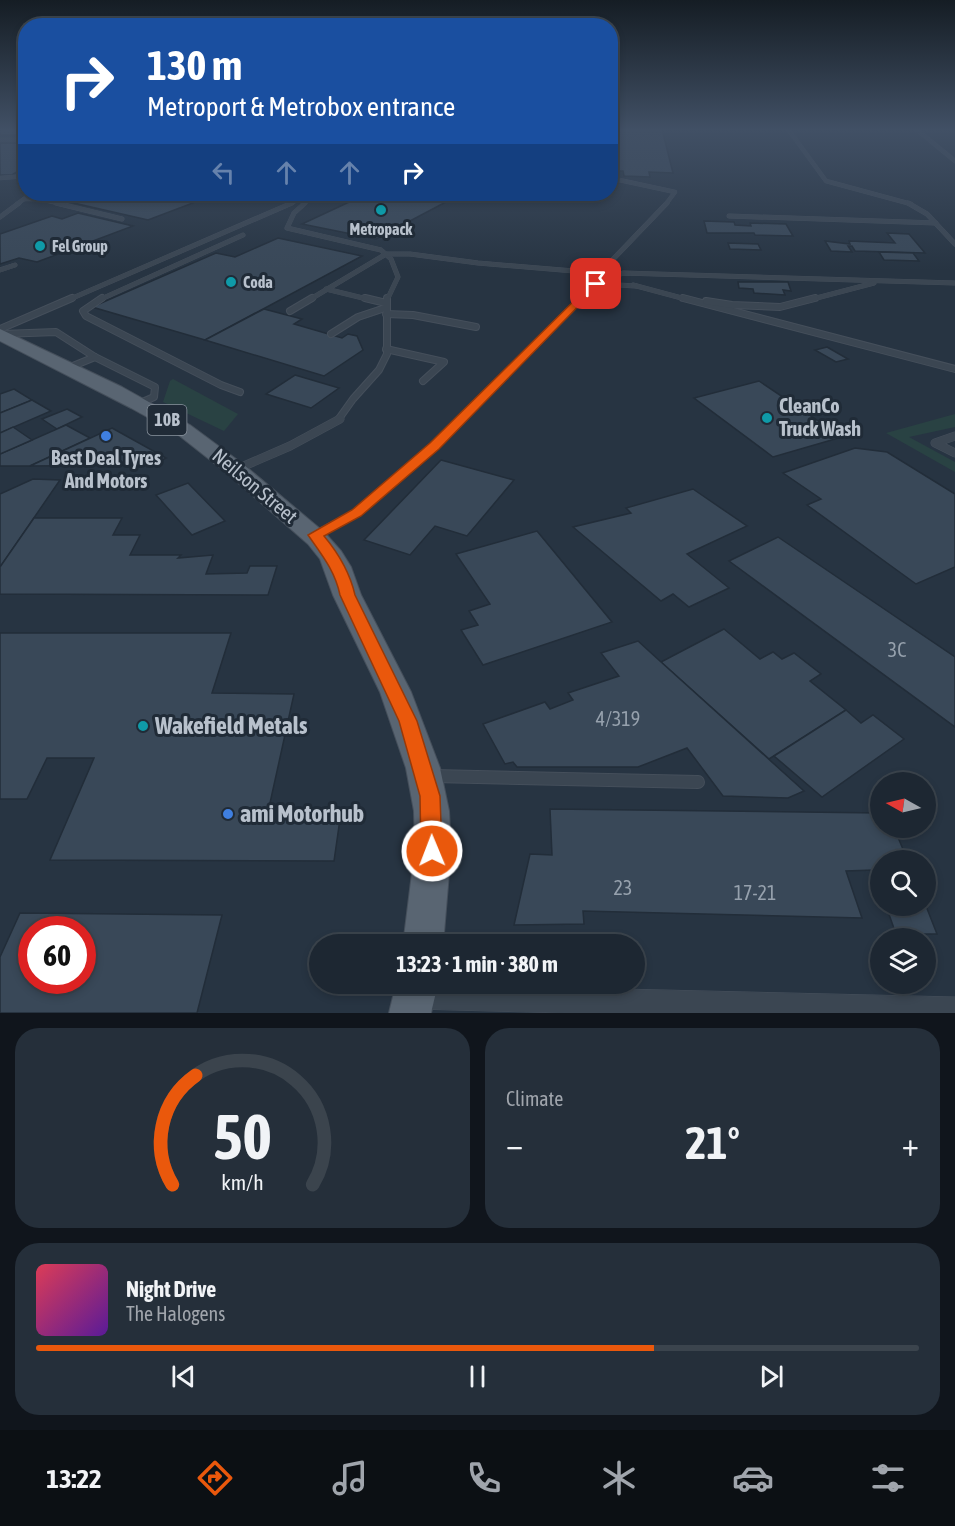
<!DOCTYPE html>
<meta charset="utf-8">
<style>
:root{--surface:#1d2732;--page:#252f3a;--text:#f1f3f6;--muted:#a0a5ac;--line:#3b444d;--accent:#ea580c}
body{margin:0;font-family:"Asap Condensed",sans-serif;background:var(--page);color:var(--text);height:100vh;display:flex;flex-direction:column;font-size:22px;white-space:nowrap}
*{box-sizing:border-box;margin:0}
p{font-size:20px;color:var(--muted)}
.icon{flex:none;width:33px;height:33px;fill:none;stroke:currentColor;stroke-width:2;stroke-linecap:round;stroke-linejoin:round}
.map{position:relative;height:1013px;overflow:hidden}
.details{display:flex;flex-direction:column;gap:15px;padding:15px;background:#10151c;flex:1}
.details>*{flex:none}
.guide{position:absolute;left:18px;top:18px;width:600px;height:183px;border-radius:24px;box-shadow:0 3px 9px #0003,0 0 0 2px var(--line);background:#1a4fa0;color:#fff;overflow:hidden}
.needle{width:39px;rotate:278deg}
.buttons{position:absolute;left:870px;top:772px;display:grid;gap:12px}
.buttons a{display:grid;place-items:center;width:66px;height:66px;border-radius:50%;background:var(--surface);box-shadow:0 3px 9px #0003,0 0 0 2px var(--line);font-size:30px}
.speed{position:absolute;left:18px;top:916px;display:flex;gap:12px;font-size:30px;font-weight:700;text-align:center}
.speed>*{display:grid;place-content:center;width:78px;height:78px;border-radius:50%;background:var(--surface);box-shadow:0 3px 9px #0003,0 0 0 2px var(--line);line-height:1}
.speed .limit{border:9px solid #d22;background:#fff;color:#111}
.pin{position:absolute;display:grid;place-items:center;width:51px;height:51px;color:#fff;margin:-26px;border-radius:12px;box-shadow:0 3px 9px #0006}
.me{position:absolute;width:66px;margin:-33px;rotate:359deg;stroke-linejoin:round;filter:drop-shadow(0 0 4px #0008)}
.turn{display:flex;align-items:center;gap:21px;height:126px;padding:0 30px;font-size:27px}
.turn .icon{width:78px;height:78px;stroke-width:2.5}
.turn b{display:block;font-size:42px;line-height:51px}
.lanes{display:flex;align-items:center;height:57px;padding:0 30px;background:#0003;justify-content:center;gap:30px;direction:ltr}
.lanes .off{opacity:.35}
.big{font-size:45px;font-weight:700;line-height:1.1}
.details .widget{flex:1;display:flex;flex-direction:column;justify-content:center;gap:9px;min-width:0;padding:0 21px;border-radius:24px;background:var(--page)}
.details .dial{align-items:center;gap:0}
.dial svg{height:156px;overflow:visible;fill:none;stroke:var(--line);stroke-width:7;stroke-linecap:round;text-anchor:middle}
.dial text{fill:var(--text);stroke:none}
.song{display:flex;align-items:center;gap:18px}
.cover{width:72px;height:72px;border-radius:9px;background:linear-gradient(135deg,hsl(350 70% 55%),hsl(270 70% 35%))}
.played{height:6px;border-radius:3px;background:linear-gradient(90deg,var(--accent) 70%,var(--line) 70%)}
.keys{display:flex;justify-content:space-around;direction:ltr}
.heat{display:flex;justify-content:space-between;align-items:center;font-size:33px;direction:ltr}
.details .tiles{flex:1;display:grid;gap:15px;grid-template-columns:1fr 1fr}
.widget:last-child{grid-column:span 2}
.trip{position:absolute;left:309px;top:934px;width:336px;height:60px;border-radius:30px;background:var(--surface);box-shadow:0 3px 9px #0003,0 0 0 2px var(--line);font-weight:700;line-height:60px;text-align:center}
.menu{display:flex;height:96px;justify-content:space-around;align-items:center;background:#0c1014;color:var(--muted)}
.menu .icon{width:42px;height:42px}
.menu .on{color:var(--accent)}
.menu b{font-size:27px;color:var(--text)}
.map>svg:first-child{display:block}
.green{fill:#294243}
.building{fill:#394858;stroke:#222d39;stroke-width:1.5;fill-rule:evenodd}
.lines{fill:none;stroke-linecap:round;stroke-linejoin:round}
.service-far4-casing{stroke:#454f5b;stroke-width:4.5}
.service-far3-casing{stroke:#454f5b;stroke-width:5}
.service-far2-casing{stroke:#454f5b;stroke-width:8}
.service-far1-casing{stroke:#454f5b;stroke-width:9}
.service-casing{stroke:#454f5b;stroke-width:14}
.minor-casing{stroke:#454f5b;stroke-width:1}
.primary-casing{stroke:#454f5b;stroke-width:2}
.service-far4{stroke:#3b4652;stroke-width:4}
.service-far3{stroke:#3b4652;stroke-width:4.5}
.service-far2{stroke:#3b4652;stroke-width:6}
.service-far1{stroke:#3b4652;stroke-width:8}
.service{stroke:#3b4652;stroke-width:12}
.minor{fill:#3b4652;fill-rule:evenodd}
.primary{fill:#596572;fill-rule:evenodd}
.route{fill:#ea580c;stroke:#983908;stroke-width:1.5}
.culture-dot{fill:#0f9aa8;stroke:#202b37;stroke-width:2}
.shop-dot{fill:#3f7fe0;stroke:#202b37;stroke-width:2}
.labels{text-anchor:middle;stroke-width:6;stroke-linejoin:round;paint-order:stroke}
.far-poi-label{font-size:16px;font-weight:bold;fill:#b8c1cc;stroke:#202b37;text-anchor:start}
.shield{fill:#202b37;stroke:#8a949f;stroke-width:1.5}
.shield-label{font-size:18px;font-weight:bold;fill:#b8c1cc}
.poi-label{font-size:20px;font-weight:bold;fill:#b8c1cc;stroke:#202b37;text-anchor:start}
.street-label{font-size:20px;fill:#b8c1cc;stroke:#202b37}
.near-number-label{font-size:20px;fill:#96a1ad}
.near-poi-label{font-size:24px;font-weight:bold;fill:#b8c1cc;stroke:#202b37;text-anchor:start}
</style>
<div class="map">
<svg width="955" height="1013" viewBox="0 0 955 1013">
<rect width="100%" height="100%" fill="#273442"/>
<g class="green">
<path d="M173,379L238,414L224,431L163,402L170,381Z"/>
<path d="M955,414V427L909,437L955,462V472L886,433Z"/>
</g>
<g class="building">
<rect x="0" y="129" width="26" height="6"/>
<path d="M610,129H662L673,173L649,172L650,177L624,176L623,171H610Z"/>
<path d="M0,143H26V166L12,175H0Z"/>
<path d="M72,194H184L206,198L148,220L65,201L70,199L61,197Z"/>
<path d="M344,194H461L376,239L302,224L360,197Z"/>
<path d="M78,213L133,226L37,262L19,258L0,264V234L52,216L62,219Z"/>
<path d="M704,221L734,222L735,225L751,226L750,223L786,224L793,236L755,235L754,233H707Z"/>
<path d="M887,233L909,234L925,253L855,251L852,246H848L852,252L831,251L825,241L850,244L849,241L895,243Z"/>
<path d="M278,238L362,256L205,340L92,307L216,253L235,257Z"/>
<path d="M728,243L758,244L761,250L730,249Z"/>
<path d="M879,252L913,253L919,261L884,260Z"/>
<path d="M738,282H788L791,291L783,290L785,295L754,293L753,289L739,288Z"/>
<path d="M264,309L302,319L294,324L342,338L348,334L357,336L363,350L324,376L205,340Z"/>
<path d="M827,347L848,359L836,362L815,350Z"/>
<path d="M295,375L339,388L311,408L266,394Z"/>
<path d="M759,381L842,437L773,457L694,398Z"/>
<path d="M14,389L32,400L0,413V394Z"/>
<path d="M32,400L51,411L0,433V413Z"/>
<path d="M67,409L82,417L57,429L42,419Z"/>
<path d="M66,425L90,438L30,466H0V454Z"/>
<path d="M13,427L32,440L0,454V433Z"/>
<path d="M112,428L166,458L153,465L30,466Z"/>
<path d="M855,448L887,452L955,494V567L916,584L807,505L821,499L783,473Z"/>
<path d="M441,460L514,480L467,536L435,526L410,555L364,540Z"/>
<path d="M33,479L60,480L0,567V494Z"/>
<path d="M188,483L225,521L192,535L156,495Z"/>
<path d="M693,489L747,526L687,554L729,588L689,607L673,594L661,601L573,527L631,513L626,508Z"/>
<path d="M34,518H122L113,535H140L130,555H181L178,558L213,555L206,574L247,573L250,566H277L268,595L0,594V567Z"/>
<path d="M537,531L612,622L483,665L461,630L478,625L469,611L490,604L456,554Z"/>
<path d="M778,537L955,657V727L729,561Z"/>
<path d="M724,629L760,659L773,652L782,659L794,653L821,674L810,681L846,710L769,759L661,662Z"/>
<path d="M0,633H231L212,693L294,694L268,812H341L334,861L50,860L94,758H47L27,799H0Z"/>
<path d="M638,641L661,662L804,791L788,798L723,796L687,748L638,767H517L513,762L505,764L483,724L545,702L550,709L573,700L568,693L619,676L601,653Z"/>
<path d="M846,710L861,723L873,715L904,739L822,797L774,756Z"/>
<path d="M550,809L880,813V828H894L908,861H880V890L874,870L846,871L862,918L583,911L584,924L514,925L530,854L552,855Z"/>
<path d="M886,906H926L937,934H896Z"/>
<path d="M20,913L222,915L197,1013H0V957ZM32,930H82V981H32Z"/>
</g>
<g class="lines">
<defs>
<g id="service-far4">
<path d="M788,129L826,181L911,204"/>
<path d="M916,129L955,161"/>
<path d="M0,140H26"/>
<path d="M0,178L26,176"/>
<path d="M610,178L675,192L666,204"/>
<path d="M197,194L212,197L220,194"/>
<path d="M24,199H40L62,204"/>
<path d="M17,204L31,194"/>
<path d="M288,204L310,195"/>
<path d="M303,204L314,194"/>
</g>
<g id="service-far3">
<path d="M56,203L122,219"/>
<path d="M305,203L294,213L287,228L381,250L391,259L398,277L387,300"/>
<path d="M908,203L927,214L955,244"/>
<path d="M729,216L936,223"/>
<path d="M0,217L19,203"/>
<path d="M0,270L15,265"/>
<path d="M597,276L667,203"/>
<path d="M600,284L636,286"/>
<path d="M633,285L689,300"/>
<path d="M326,289L371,300"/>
<path d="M68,300L292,203"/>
<path d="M99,300L243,235"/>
<path d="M309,300L386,254H410L478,263L598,273"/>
<path d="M580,300L596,284L623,273L955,283"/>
<path d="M809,300L874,283"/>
</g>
<g id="service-far2">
<path d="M102,298L83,311L86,316L221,385L240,392"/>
<path d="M365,298L386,303"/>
<path d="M683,298L955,369"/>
<path d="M706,301L732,305L780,307L815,298"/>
<path d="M290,311L312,298"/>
<path d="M386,314L413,315L476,327"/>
<path d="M0,329L72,298"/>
<path d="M2,334L56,332L95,357L68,368"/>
<path d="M331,334L358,317L385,308"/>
<path d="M386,349L444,362L423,381"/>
<path d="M95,357L155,387L154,397L138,404"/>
<path d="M338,420L353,399L379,370L387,354V298"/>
<path d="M460,420L582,298"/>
</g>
<g id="service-far1">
<path d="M955,436L935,443L955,453"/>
<path d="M237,469L290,446L340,419"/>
<path d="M315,535L356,513L434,446L461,419"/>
</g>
<path id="service" d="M433,776L698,782"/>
<path id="minor" d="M412,984L955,997V1013H564L415,1009L406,1005L402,996L406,987Z"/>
<g id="primary">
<path d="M0,329L122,387L190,425L244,465L325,533L341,551L351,567L361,595L411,692L440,768L449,811L451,849L443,945H403L415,849L414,811L406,768L380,692L333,595L320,559L308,544L228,474L176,433L131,408L0,341Z"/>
<path d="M396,984H438L431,1013H389Z"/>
</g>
</defs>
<use href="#service-far4" class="service-far4-casing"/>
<use href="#service-far3" class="service-far3-casing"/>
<use href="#service-far2" class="service-far2-casing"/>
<use href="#service-far1" class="service-far1-casing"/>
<use href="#service" class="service-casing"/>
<use href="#minor" class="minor-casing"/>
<use href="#primary" class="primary-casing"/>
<use href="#service-far4" class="service-far4"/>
<use href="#service-far3" class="service-far3"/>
<use href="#service-far2" class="service-far2"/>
<use href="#service-far1" class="service-far1"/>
<use href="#service" class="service"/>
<use href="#minor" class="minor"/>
<use href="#primary" class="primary"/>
</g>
<linearGradient id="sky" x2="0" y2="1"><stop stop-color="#151d24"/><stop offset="0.48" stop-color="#415065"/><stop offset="1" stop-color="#415065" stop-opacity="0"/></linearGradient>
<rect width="955" height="270" fill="url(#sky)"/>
<path class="route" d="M593,282L600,284L439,449L361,516L324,536C339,554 350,573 355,595L417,721L440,796L442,851L439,858L432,860L424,858L421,851L420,796L399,721L340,595C335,571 322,555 308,535L352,510L430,443Z"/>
<g class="culture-dot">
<circle cx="381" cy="210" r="6"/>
<circle cx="40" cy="246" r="6"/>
<circle cx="231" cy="282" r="6"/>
<circle cx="767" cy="418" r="6"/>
<circle cx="143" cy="726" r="6"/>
</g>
<g class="shop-dot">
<circle cx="106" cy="436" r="6"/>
<circle cx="228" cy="814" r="6"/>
</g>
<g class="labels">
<g class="far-poi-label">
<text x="381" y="235" text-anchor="middle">Metropack</text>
<text x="52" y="252">Fel Group</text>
<text x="243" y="288">Coda</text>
</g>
<rect class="shield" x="147.5" y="405" width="39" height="30" rx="4.5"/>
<g class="shield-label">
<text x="167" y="426">10B</text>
</g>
<g class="poi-label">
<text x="779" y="413">CleanCo<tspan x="779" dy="23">Truck Wash</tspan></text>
<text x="106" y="465" text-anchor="middle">Best Deal Tyres<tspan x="106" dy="23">And Motors</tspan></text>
</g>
<g class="street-label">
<text transform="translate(255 486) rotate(40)" y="7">Neilson Street</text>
</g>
<g class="near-number-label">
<text x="897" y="657">3C</text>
<text x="618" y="726">4/319</text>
<text x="623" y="895">23</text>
<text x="755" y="900">17-21</text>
</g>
<g class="near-poi-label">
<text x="155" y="734">Wakefield Metals</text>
<text x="240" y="822">ami Motorhub</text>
</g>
</g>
</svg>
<div class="buttons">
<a><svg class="needle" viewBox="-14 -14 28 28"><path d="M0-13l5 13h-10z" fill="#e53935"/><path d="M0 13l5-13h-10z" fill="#a0a5ac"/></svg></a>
<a><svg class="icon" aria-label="search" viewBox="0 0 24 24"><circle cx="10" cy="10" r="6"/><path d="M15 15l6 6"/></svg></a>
<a><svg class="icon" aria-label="layers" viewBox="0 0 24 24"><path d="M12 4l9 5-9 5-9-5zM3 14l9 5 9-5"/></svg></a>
</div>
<div class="speed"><div class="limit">60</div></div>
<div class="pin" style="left:596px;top:284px;background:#d93025"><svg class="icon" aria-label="arrive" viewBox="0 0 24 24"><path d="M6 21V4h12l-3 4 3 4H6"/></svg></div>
<svg class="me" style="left:432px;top:851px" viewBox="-20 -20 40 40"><circle r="17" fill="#ea580c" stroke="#fff" stroke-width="3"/><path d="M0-11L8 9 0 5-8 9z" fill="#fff"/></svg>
<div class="trip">13:23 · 1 min · 380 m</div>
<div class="guide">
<div class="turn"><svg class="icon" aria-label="right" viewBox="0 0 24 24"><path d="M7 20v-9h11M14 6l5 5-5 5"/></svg><div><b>130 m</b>Metroport &amp; Metrobox entrance</div></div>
<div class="lanes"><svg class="icon off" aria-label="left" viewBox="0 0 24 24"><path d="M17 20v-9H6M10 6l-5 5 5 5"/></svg><svg class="icon off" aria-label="ahead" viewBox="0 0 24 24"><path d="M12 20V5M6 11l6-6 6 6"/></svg><svg class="icon off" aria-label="ahead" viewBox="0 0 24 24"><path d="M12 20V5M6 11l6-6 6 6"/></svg><svg class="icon" aria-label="right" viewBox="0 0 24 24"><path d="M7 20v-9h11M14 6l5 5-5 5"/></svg></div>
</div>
</div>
<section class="details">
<div class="tiles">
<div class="widget dial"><svg viewBox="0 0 100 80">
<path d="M14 69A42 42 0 1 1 86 69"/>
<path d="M14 69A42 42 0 0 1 26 13" stroke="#ea580c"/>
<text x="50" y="56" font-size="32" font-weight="700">50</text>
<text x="50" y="72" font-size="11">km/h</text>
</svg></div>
<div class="widget"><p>Climate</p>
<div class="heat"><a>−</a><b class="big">21°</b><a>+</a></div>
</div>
<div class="widget">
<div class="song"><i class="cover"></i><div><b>Night Drive</b><p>The Halogens</p></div></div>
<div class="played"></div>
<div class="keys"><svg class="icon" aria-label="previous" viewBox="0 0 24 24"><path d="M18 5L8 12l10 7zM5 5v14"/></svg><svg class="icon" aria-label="pause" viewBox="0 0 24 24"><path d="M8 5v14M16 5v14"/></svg><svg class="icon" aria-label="next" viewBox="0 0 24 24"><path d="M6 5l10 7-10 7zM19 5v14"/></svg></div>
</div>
</div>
</section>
<nav class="menu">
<b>13:22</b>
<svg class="icon on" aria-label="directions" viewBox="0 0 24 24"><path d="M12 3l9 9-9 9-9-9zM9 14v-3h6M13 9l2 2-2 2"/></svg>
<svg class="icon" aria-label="music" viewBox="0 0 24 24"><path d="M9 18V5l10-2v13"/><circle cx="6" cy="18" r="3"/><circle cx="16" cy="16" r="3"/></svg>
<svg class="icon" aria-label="phone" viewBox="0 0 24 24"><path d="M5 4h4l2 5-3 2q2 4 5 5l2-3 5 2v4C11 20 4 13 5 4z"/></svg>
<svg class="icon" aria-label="climate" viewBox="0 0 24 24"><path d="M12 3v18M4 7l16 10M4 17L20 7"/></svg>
<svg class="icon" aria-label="car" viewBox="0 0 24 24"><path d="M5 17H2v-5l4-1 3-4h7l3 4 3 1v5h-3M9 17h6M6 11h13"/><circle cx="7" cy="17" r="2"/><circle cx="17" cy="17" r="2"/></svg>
<svg class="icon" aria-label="filters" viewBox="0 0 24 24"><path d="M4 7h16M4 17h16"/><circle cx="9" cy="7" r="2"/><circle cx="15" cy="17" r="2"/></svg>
</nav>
